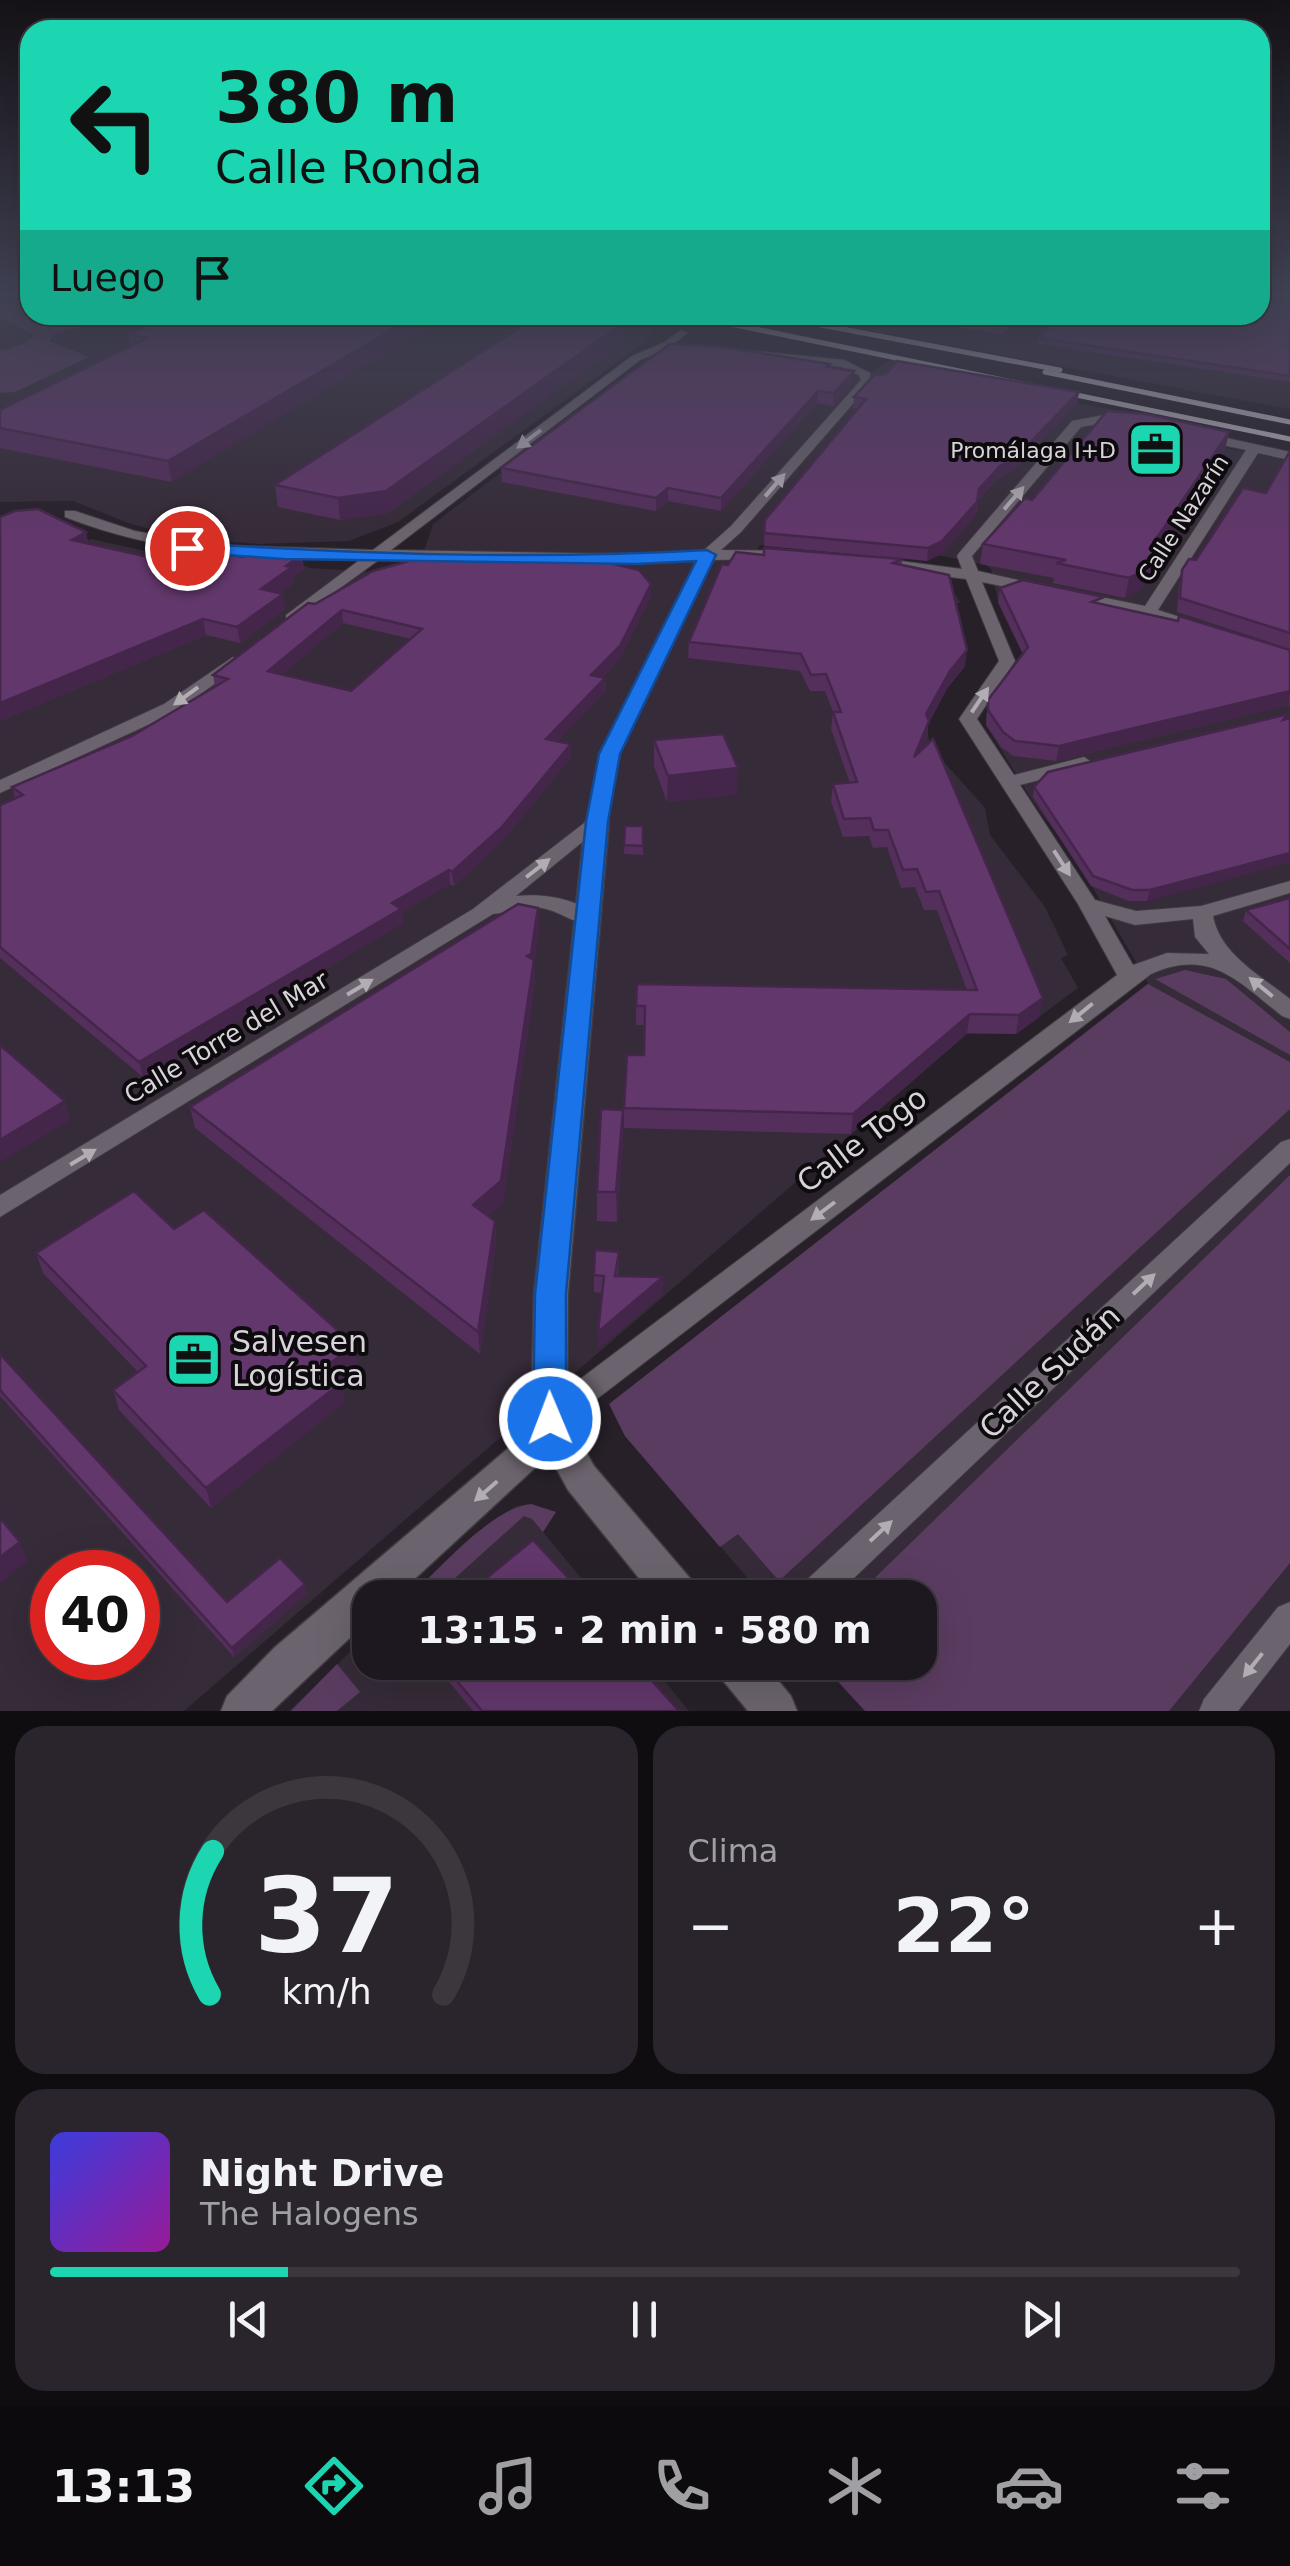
<!DOCTYPE html>
<html lang="es">
<meta charset="utf-8">
<style>
:root{--surface:#1d181f;--page:#2a252c;--text:#f1f3f6;--muted:#a0a0a4;--line:#3b373d;--accent:#1cd5b1}
body{margin:0;font-family:"DejaVu Sans",sans-serif;background:var(--page);color:var(--text);height:100vh;display:flex;flex-direction:column;font-size:38px;white-space:nowrap}
*{box-sizing:border-box;margin:0}
p{font-size:32px;color:var(--muted)}
.icon{flex:none;width:55px;height:55px;fill:none;stroke:currentColor;stroke-width:2;stroke-linecap:round;stroke-linejoin:round}
.map{position:relative;height:1711px;overflow:hidden}
.details{display:flex;flex-direction:column;gap:15px;padding:15px;background:#100d11;flex:1}
.details>*{flex:none}
.top-card{position:absolute;left:20px;top:20px;width:1250px;height:305px;border-radius:30px;box-shadow:0 10px 40px #0002,0 0 0 2px var(--line);background:#1cd5b1;color:#111;overflow:hidden}
.speed{position:absolute;left:30px;top:1550px;display:flex;gap:20px;font-size:50px;font-weight:700;text-align:center}
.speed>*{display:grid;place-content:center;width:130px;height:130px;border-radius:50%;background:var(--surface);box-shadow:0 10px 40px #0002,0 0 0 2px var(--line);line-height:1}
.speed .limit{border:15px solid #d22;background:#fff;color:#111}
.pin{position:absolute;display:grid;place-items:center;width:85px;height:85px;color:#fff;margin:-42px;border:5px solid #fff;border-radius:50%;box-shadow:0 2px 10px #0007}
.me{position:absolute;width:110px;margin:-55px;rotate:359deg;stroke-linejoin:round;filter:drop-shadow(0 0 8px #0008)}
.turn{display:flex;align-items:center;gap:35px;height:210px;padding:0 30px;font-size:45px}
.turn .icon{width:130px;height:130px;stroke-width:2.5}
.turn b{display:block;font-size:70px;line-height:85px}
.then{display:flex;align-items:center;height:95px;padding:0 30px;background:#0003;gap:20px;font-size:38px}
.big{font-size:75px;font-weight:600;line-height:1.1}
.details .widget{flex:1;display:flex;flex-direction:column;justify-content:center;gap:15px;min-width:0;padding:0 35px;border-radius:30px;background:var(--page)}
.details .dial{align-items:center;gap:0}
.dial svg{height:260px;overflow:visible;fill:none;stroke:var(--line);stroke-width:7;stroke-linecap:round;text-anchor:middle}
.dial text{fill:var(--text);stroke:none}
.song{display:flex;align-items:center;gap:30px}
.cover{width:120px;height:120px;border-radius:15px;background:linear-gradient(135deg,hsl(240 70% 55%),hsl(300 70% 35%))}
.played{height:10px;border-radius:5px;background:linear-gradient(90deg,var(--accent) 20%,var(--line) 20%)}
.keys{display:flex;justify-content:space-around;direction:ltr}
.heat{display:flex;justify-content:space-between;align-items:center;font-size:55px;direction:ltr}
.details .tiles{flex:1;display:grid;gap:15px;grid-template-columns:1fr 1fr}
.widget:last-child{grid-column:span 2}
.trip{position:absolute;left:352px;top:1580px;width:585px;height:100px;border-radius:30px;background:var(--surface);box-shadow:0 10px 40px #0002,0 0 0 2px var(--line);font-weight:600;line-height:100px;text-align:center}
.tabs{display:flex;height:160px;justify-content:space-around;align-items:center;background:#0c0a0c;color:var(--muted)}
.tabs .icon{width:70px;height:70px}
.tabs .current{color:var(--accent)}
.tabs b{font-size:45px;color:var(--text)}
.map>svg:first-child{display:block}
.built{fill:#362b38;fill-rule:evenodd}
.green{fill:#5a3c60}
.lines{fill:none;stroke-linecap:round;stroke-linejoin:round}
.minor-casing{stroke:#403a41;stroke-width:2}
.tertiary-casing{stroke:#403a41;stroke-width:3}
.minor{fill:#6b636d;fill-rule:evenodd}
.tertiary{fill:#6b636d;fill-rule:evenodd}
.rail{stroke:#b6b1b7;stroke-width:5}
.wall{fill:#542f5c;fill-rule:evenodd}
.shaded-wall{fill:#45264b}
.building{fill:#62376b;stroke:#45264b;stroke-width:2.5;fill-rule:evenodd}
.oneway{fill:#b2acb3}
.route{fill:#1a73e8;stroke:#114b97;stroke-width:2.5}
.labels{text-anchor:middle;stroke-width:8;stroke-linejoin:round;paint-order:stroke}
.far-poi-label{font-size:22px;fill:#d8d3d9;stroke:#0e0b0f;text-anchor:end}
.far-street-label{font-size:22px;fill:#d8d3d9;stroke:#0e0b0f}
.street-label{font-size:25px;fill:#d8d3d9;stroke:#0e0b0f}
.near-street-label{font-size:30px;fill:#d8d3d9;stroke:#0e0b0f}
.near-poi-label{font-size:30px;fill:#d8d3d9;stroke:#0e0b0f;text-anchor:start}
</style>
<div class="map">
<svg width="1290" height="1711" viewBox="0 0 1290 1711">
<rect width="100%" height="100%" fill="#272029"/>
<g class="built">
<path d="M0,296H30V315H638L664,320L646,333L654,335L398,522L349,541L258,544L182,538L128,523L73,501L0,502Z"/>
<path d="M1290,296V409L788,315H1260Z"/>
<path d="M693,351L872,371L894,359L1022,385L1014,391L1113,410L1109,424L1290,461V1711H865L821,1663L920,1662V1598L764,1597L625,1436L609,1404L1148,983L1079,864L1032,800L986,725V715L1023,664L1022,653L999,605L991,569L986,565L937,555L760,545L745,567L946,587L954,593L961,603H950L965,666L948,687L927,727L931,753L944,762L985,808L990,835L1045,907L1068,955L1061,958L1078,988L1016,1034H967L184,1711H0V533L81,544L91,539L163,555L298,563L310,568L391,573L419,566L433,524L599,398ZM52,1572H138V1658H52Z"/>
<path d="M531,1504L556,1512L543,1532L597,1597L409,1598L498,1517L516,1506Z"/>
<path d="M370,1633V1662L650,1663L689,1711H289Z"/>
</g>
<g class="green">
<path d="M0,304L30,307V315H119L53,335L49,341L89,357L15,392L0,393V351L24,344L35,335L0,317Z"/>
<path d="M961,315H1023L1002,334L953,326Z"/>
<path d="M1185,970L1226,979L1290,1032V1055L1155,979Z"/>
<path d="M1148,984L1290,1062V1109L779,1581L738,1534L720,1547L625,1436L609,1404Z"/>
<path d="M1290,1175V1563L1169,1711H865L821,1663L920,1662V1598L855,1597Z"/>
<path d="M531,1504L556,1512L543,1532L532,1519L524,1516L434,1597H409C440,1569 490,1509 531,1504Z"/>
<path d="M337,1664L360,1692L337,1711H291Z"/>
</g>
<g class="lines">
<defs>
<g id="minor">
<path d="M681,330L687,333L671,347L640,360L391,550L636,554L703,551L731,526L861,380L859,375L841,367L758,356L754,355V351L844,360L870,373L871,383L741,532L721,550L792,551L799,555L792,559L712,560L619,753L607,822L516,896C542,893 579,898 599,918L595,923C577,927 560,911 542,908C524,906 510,912 493,914L0,1217V1195L473,909L588,820L601,753L697,560L636,564L380,559L292,623L286,621V615L361,559C256,557 165,556 65,517V511H75L135,531L212,545L373,550L632,356L663,343Z"/>
<path d="M1109,414L1133,421L1127,425L1109,422L1081,427L972,556L978,571L1044,586L1047,589L1039,594L982,582L1015,661L977,719L1014,775L1084,757L1093,763L1091,767L1020,785L1095,900L1136,911L1201,906L1290,881V893L1213,916C1220,954 1261,976 1290,999V1019L1282,1016C1239,982 1210,947 1151,974L559,1428L549,1432L539,1428L534,1419L539,1410L1117,975L1078,904L959,719L999,661L966,579L885,569L877,564L885,559L962,569L957,556L959,553L1072,421ZM1105,916L1135,925L1193,919L1195,937L1209,954L1167,953L1133,965Z"/>
<path d="M1204,433L1290,452V460L1258,453L1158,610L1205,625V631L1199,633L1145,616L1071,600V594L1077,592L1145,606L1246,450L1199,440V434Z"/>
<path d="M233,657L241,662L239,666L176,712L0,793V780L164,704Z"/>
<path d="M1290,1139V1163L833,1598H794L799,1587L1281,1142Z"/>
<path d="M1290,1602V1644L1238,1711H1199L1204,1699L1278,1607Z"/>
</g>
<g id="tertiary">
<path d="M597,815L609,822L568,1294L567,1417L594,1466L695,1584L701,1598H655L568,1490L549,1455L394,1598H370V1619L272,1711H221L227,1696L274,1648L519,1439L531,1418L534,1294L585,822Z"/>
<path d="M714,1662H763L791,1696L797,1711H748L720,1677Z"/>
</g>
</defs>
<use href="#minor" class="minor-casing"/>
<use href="#tertiary" class="tertiary-casing"/>
<use href="#minor" class="minor"/>
<use href="#tertiary" class="tertiary"/>
<g class="rail">
<path d="M687,315L1290,439"/>
<path d="M768,315L1060,370"/>
<path d="M1045,372L1290,422"/>
</g>
</g>
<g class="wall">
<path d="M1290,296V382L1038,344L1039,338Z"/>
<path d="M170,315L172,482L0,448V410L130,347L128,335Z"/>
<path d="M626,340L388,513L340,520L278,507L275,485Z"/>
<path d="M830,368L853,383L833,406L817,403L721,511L668,501L656,511L502,482L501,468Z"/>
<path d="M1079,392L1077,403L1014,470L998,478L978,501L976,515L941,554L927,561L887,557L902,559V565L965,666L948,687L928,723L927,738L922,748L1039,1017L1016,1034L967,1033L851,1134L624,1128V1108L644,1055L645,1025H636V1006L967,990L937,910H924L915,887L901,888L887,847L873,848L869,836L843,837L831,801L833,784L850,783L831,729L833,712L825,691H810L800,671L688,658L689,642L728,565L764,555L851,554L764,546L765,520L857,409L853,408L854,397Z"/>
<path d="M1229,432L1225,449L1160,547L1158,566L1142,589L1125,598L1053,583L1054,578L980,564L983,544L1032,500Z"/>
<path d="M1290,451V649L1177,612L1179,584L1182,570L1196,560L1266,493Z"/>
<path d="M0,517L86,532L88,543L148,557H242L302,554L304,570L293,577L294,583L279,593L285,609L240,643L206,635L0,721Z"/>
<path d="M1000,588L1102,604L1290,650V707L1289,705L1056,761L1013,756L1001,747L986,725L988,700L1023,654L998,602Z"/>
<path d="M651,596L620,658L602,678H605L606,691L557,741L571,757L503,840L454,886L450,884L402,912L403,923L143,1077L0,958V805L15,798L12,787L132,736L215,687L213,675L315,604ZM343,623L411,639L351,691L282,674Z"/>
<path d="M1288,714L1287,719L1147,901H1129L1091,886L1033,797L1034,787Z"/>
<path d="M654,740L737,794L667,802L654,766Z"/>
<path d="M625,826H643V855L624,854Z"/>
<path d="M1290,898V963L1243,921L1246,910Z"/>
<path d="M538,908L539,928L534,962L535,981L503,1203L487,1216L495,1221L496,1243L480,1354L195,1128L190,1107Z"/>
<path d="M623,1110V1139L617,1222L597,1221V1192Z"/>
<path d="M174,1229L354,1345L357,1365L337,1380L341,1383L344,1403L211,1508L119,1410L113,1390L138,1372L43,1273L36,1253Z"/>
<path d="M619,1252L618,1276L663,1277L662,1294L598,1349V1332L602,1293L594,1292V1275Z"/>
<path d="M0,1354L227,1602L305,1584L307,1594L234,1657L0,1396Z"/>
<path d="M433,1662H635L679,1711H473Z"/>
</g>
<g class="shaded-wall">
<path d="M417,315H450L172,482L168,461Z"/>
<path d="M626,321V340L388,513L340,520L338,498Z"/>
<path d="M854,371L853,383L833,406L834,393Z"/>
<path d="M818,391L817,403L721,511V498Z"/>
<path d="M1079,392L1077,403L1014,470L998,478L977,501L979,489L1000,466Z"/>
<path d="M1229,432L1225,449L1149,564L1152,545Z"/>
<path d="M668,488V501L656,511V498Z"/>
<path d="M977,502L976,515L941,554L927,561L928,548Z"/>
<path d="M86,532L89,547L72,540Z"/>
<path d="M1162,547L1158,566L1142,589L1125,598L1129,578Z"/>
<path d="M302,554L304,570L293,577L294,583L264,605L261,589L286,566Z"/>
<path d="M651,584V596L620,658L592,688L591,675Z"/>
<path d="M283,594L285,609L240,643L237,627Z"/>
<path d="M342,610L343,623L270,684L268,671Z"/>
<path d="M203,619L206,635L0,721V703Z"/>
<path d="M967,650L965,666L948,687L928,723L927,738L912,774L914,757L926,714L950,671Z"/>
<path d="M605,678L606,691L547,752L546,739Z"/>
<path d="M1290,691L1289,705L1056,761L1059,746Z"/>
<path d="M571,744V757L503,840L454,886L452,872Z"/>
<path d="M738,768L737,794L667,802L668,776Z"/>
<path d="M1290,853V863L1147,901L1150,890Z"/>
<path d="M449,870L450,884L402,912L403,923L143,1077L139,1062L392,903Z"/>
<path d="M538,908L539,928L534,962L535,981L503,1203L475,1227L473,1205Z"/>
<path d="M1043,998L1039,1017L1016,1034L1019,1015Z"/>
<path d="M970,1014L967,1033L851,1134L853,1114Z"/>
<path d="M65,1101L70,1120L0,1162V1140Z"/>
<path d="M623,1110V1139L617,1222L616,1192Z"/>
<path d="M495,1221L496,1243L480,1354L478,1332Z"/>
<path d="M663,1277L662,1294L598,1349V1332Z"/>
<path d="M354,1345L357,1365L328,1388L324,1368Z"/>
<path d="M341,1383L344,1403L211,1508L206,1488Z"/>
<path d="M20,1542L28,1561L0,1583V1557Z"/>
<path d="M305,1584L307,1594L234,1657L232,1648Z"/>
</g>
<g class="building">
<path d="M1260,296H1290V376L1039,338L1060,315H1260Z"/>
<path d="M170,315H417L168,461L0,428V410L147,338L128,335Z"/>
<path d="M539,315H584L626,321L386,491L338,498L275,485Z"/>
<path d="M670,344L716,346L830,364L827,367L854,371L834,393L818,391L721,498L668,488L656,498L501,468Z"/>
<path d="M897,361L1079,392L1015,458L1000,466L979,489L977,502L942,541L928,548L764,533L765,520L866,399L854,397L874,375L886,374Z"/>
<path d="M1107,411L1145,414L1229,432L1152,545L1162,547L1146,570L1129,578L1056,563L1066,560L983,544L1025,498L1032,500Z"/>
<path d="M1290,451V633L1180,598L1182,570L1189,559L1196,560L1243,488L1266,493Z"/>
<path d="M38,509L86,532L72,540L148,557L163,547L177,546L242,557L257,547L302,554L286,566L292,567L261,589L283,594L237,627L203,619L0,703V517L15,511Z"/>
<path d="M764,548L902,559L893,563L949,575L967,650L950,671L926,714L929,721L914,757L933,739L1043,998L1019,1015L970,1014L853,1114L624,1108L627,1055H644L645,1006H636L637,984L977,990L939,891L926,892L917,869L903,870L888,830H874L870,818L844,819L833,784L857,782L833,712H841L826,674L811,675L801,654L689,642L722,564L728,565L736,552L764,555Z"/>
<path d="M420,558L593,559L639,570L651,584L620,646L591,675L605,678L546,739L571,744L502,827L452,872L449,870L392,903L401,909L139,1062L0,947V805L23,795L12,787L132,736L228,679L213,675L308,603L315,604L373,571ZM342,610L422,629L351,691L268,671Z"/>
<path d="M1023,580L1104,597L1092,602L1178,621L1179,616L1290,650V691L1059,746L1015,741L1003,732L988,710V700L1028,647L1000,588Z"/>
<path d="M1288,714L1283,720L1290,718V853L1150,890H1132L1093,876L1034,787L1048,772Z"/>
<path d="M723,734L738,768L668,776L654,740Z"/>
<path d="M625,826H643V846L624,845Z"/>
<path d="M1290,898V949L1246,910Z"/>
<path d="M518,904L538,908L531,954L527,956L534,960L501,1181L473,1205L495,1221L478,1332L190,1107Z"/>
<path d="M0,1045L65,1101L0,1140Z"/>
<path d="M601,1109L623,1110L616,1192H597Z"/>
<path d="M134,1191L174,1229L204,1210L354,1345L324,1368L341,1383L206,1488L113,1390L146,1366L36,1253Z"/>
<path d="M595,1250L619,1252L615,1276L663,1277L598,1332L604,1276L594,1275Z"/>
<path d="M0,1354L227,1602L280,1558L305,1584L232,1648L0,1390Z"/>
<path d="M0,1518L20,1542L0,1557Z"/>
<path d="M533,1540L585,1596L584,1598H462Z"/>
<path d="M441,1662H635L679,1711H482Z"/>
</g>
<defs><path id="oneway-solid" d="M-6-.8H1V-3.2L6.5 0L1 3.2V.8H-6Z" transform="scale(2.5)"/></defs>
<g class="oneway">
<use href="#oneway-solid" transform="translate(529 439) rotate(143)"/>
<use href="#oneway-solid" transform="translate(775 485) rotate(-49)"/>
<use href="#oneway-solid" transform="translate(1014 498) rotate(-49)"/>
<use href="#oneway-solid" transform="translate(186 696) rotate(144)"/>
<use href="#oneway-solid" transform="translate(980 700) rotate(-56)"/>
<use href="#oneway-solid" transform="translate(1062 863) rotate(57)"/>
<use href="#oneway-solid" transform="translate(538 868) rotate(-38)"/>
<use href="#oneway-solid" transform="translate(360 987) rotate(-31)"/>
<use href="#oneway-solid" transform="translate(1261 987) rotate(-141)"/>
<use href="#oneway-solid" transform="translate(1081 1013) rotate(141)"/>
<use href="#oneway-solid" transform="translate(83 1157) rotate(-31)"/>
<use href="#oneway-solid" transform="translate(823 1211) rotate(143)"/>
<use href="#oneway-solid" transform="translate(1144 1284) rotate(-43)"/>
<use href="#oneway-solid" transform="translate(486 1491) rotate(139)"/>
<use href="#oneway-solid" transform="translate(881 1531) rotate(-43)"/>
<use href="#oneway-solid" transform="translate(1253 1665) rotate(129)"/>
</g>
<linearGradient id="sky" x2="0" y2="1"><stop stop-color="#151217"/><stop offset="0.55" stop-color="#414254"/><stop offset="1" stop-color="#414254" stop-opacity="0"/></linearGradient>
<rect width="1290" height="536" fill="url(#sky)"/>
<path class="route" d="M187,543C359,554 535,560 707,550L716,555L620,754L608,822L566,1294V1419L561,1429L550,1433L538,1429L533,1419L535,1294L586,822L599,754L696,561L636,564L284,559L181,552L179,548Z"/>
<defs>
<symbol id="office-square" viewBox="-11 -11 22 22"><rect x="-9" y="-9" width="18" height="18" rx="4" fill="#1cd5b1" stroke="#0e0b0f"/><path d="M-6-3h4V-5.5h4V-3h4V5H-6ZM-1-4.5V-3h2v-1.5ZM-6 0V1H6V0Z" fill="#111"/></symbol>
</defs>
<g fill-rule="evenodd">
<use href="#office-square" x="1124" y="418" width="63" height="63"/>
<use href="#office-square" x="162" y="1328" width="63" height="63"/>
</g>
<g class="labels">
<g class="far-poi-label">
<text x="1116" y="458">Promálaga I+D</text>
</g>
<g class="far-street-label">
<text transform="translate(1183 518) rotate(-57)" y="8">Calle Nazarín</text>
</g>
<g class="street-label">
<text transform="translate(226 1037) rotate(-31)" y="9">Calle Torre del Mar</text>
</g>
<g class="near-street-label">
<text transform="translate(862 1140) rotate(-37)" y="10">Calle Togo</text>
<text transform="translate(1050 1372) rotate(-43)" y="10">Calle Sudán</text>
</g>
<g class="near-poi-label">
<text x="232" y="1352">Salvesen<tspan x="232" dy="34">Logística</tspan></text>
</g>
</g>
</svg>
<div class="speed"><div class="limit">40</div></div>
<div class="pin" style="left:187px;top:548px;background:#d93025"><svg class="icon" aria-label="arrive" viewBox="0 0 24 24"><path d="M6 21V4h12l-3 4 3 4H6"/></svg></div>
<svg class="me" style="left:550px;top:1419px" viewBox="-20 -20 40 40"><circle r="17" fill="#1a73e8" stroke="#fff" stroke-width="3"/><path d="M0-11L8 9 0 5-8 9z" fill="#fff"/></svg>
<div class="trip">13:15 · 2 min · 580 m</div>
<div class="top-card">
<div class="turn"><svg class="icon" aria-label="left" viewBox="0 0 24 24"><path d="M17 20v-9H6M10 6l-5 5 5 5"/></svg><div><b>380 m</b>Calle Ronda</div></div>
<div class="then">Luego<svg class="icon" aria-label="arrive" viewBox="0 0 24 24"><path d="M6 21V4h12l-3 4 3 4H6"/></svg></div>
</div>
</div>
<section class="details">
<div class="tiles">
<div class="widget dial"><svg viewBox="0 0 100 80">
<path d="M14 69A42 42 0 1 1 86 69"/>
<path d="M14 69A42 42 0 0 1 15 25" stroke="#1cd5b1"/>
<text x="50" y="56" font-size="32" font-weight="700">37</text>
<text x="50" y="72" font-size="11">km/h</text>
</svg></div>
<div class="widget"><p>Clima</p>
<div class="heat"><a>−</a><b class="big">22°</b><a>+</a></div>
</div>
<div class="widget">
<div class="song"><i class="cover"></i><div><b>Night Drive</b><p>The Halogens</p></div></div>
<div class="played"></div>
<div class="keys"><svg class="icon" aria-label="previous" viewBox="0 0 24 24"><path d="M18 5L8 12l10 7zM5 5v14"/></svg><svg class="icon" aria-label="pause" viewBox="0 0 24 24"><path d="M8 5v14M16 5v14"/></svg><svg class="icon" aria-label="next" viewBox="0 0 24 24"><path d="M6 5l10 7-10 7zM19 5v14"/></svg></div>
</div>
</div>
</section>
<nav class="tabs">
<b>13:13</b>
<svg class="icon current" aria-label="directions" viewBox="0 0 24 24"><path d="M12 3l9 9-9 9-9-9zM9 14v-3h6M13 9l2 2-2 2"/></svg>
<svg class="icon" aria-label="music" viewBox="0 0 24 24"><path d="M9 18V5l10-2v13"/><circle cx="6" cy="18" r="3"/><circle cx="16" cy="16" r="3"/></svg>
<svg class="icon" aria-label="phone" viewBox="0 0 24 24"><path d="M5 4h4l2 5-3 2q2 4 5 5l2-3 5 2v4C11 20 4 13 5 4z"/></svg>
<svg class="icon" aria-label="climate" viewBox="0 0 24 24"><path d="M12 3v18M4 7l16 10M4 17L20 7"/></svg>
<svg class="icon" aria-label="car" viewBox="0 0 24 24"><path d="M5 17H2v-5l4-1 3-4h7l3 4 3 1v5h-3M9 17h6M6 11h13"/><circle cx="7" cy="17" r="2"/><circle cx="17" cy="17" r="2"/></svg>
<svg class="icon" aria-label="filters" viewBox="0 0 24 24"><path d="M4 7h16M4 17h16"/><circle cx="9" cy="7" r="2"/><circle cx="15" cy="17" r="2"/></svg>
</nav>
